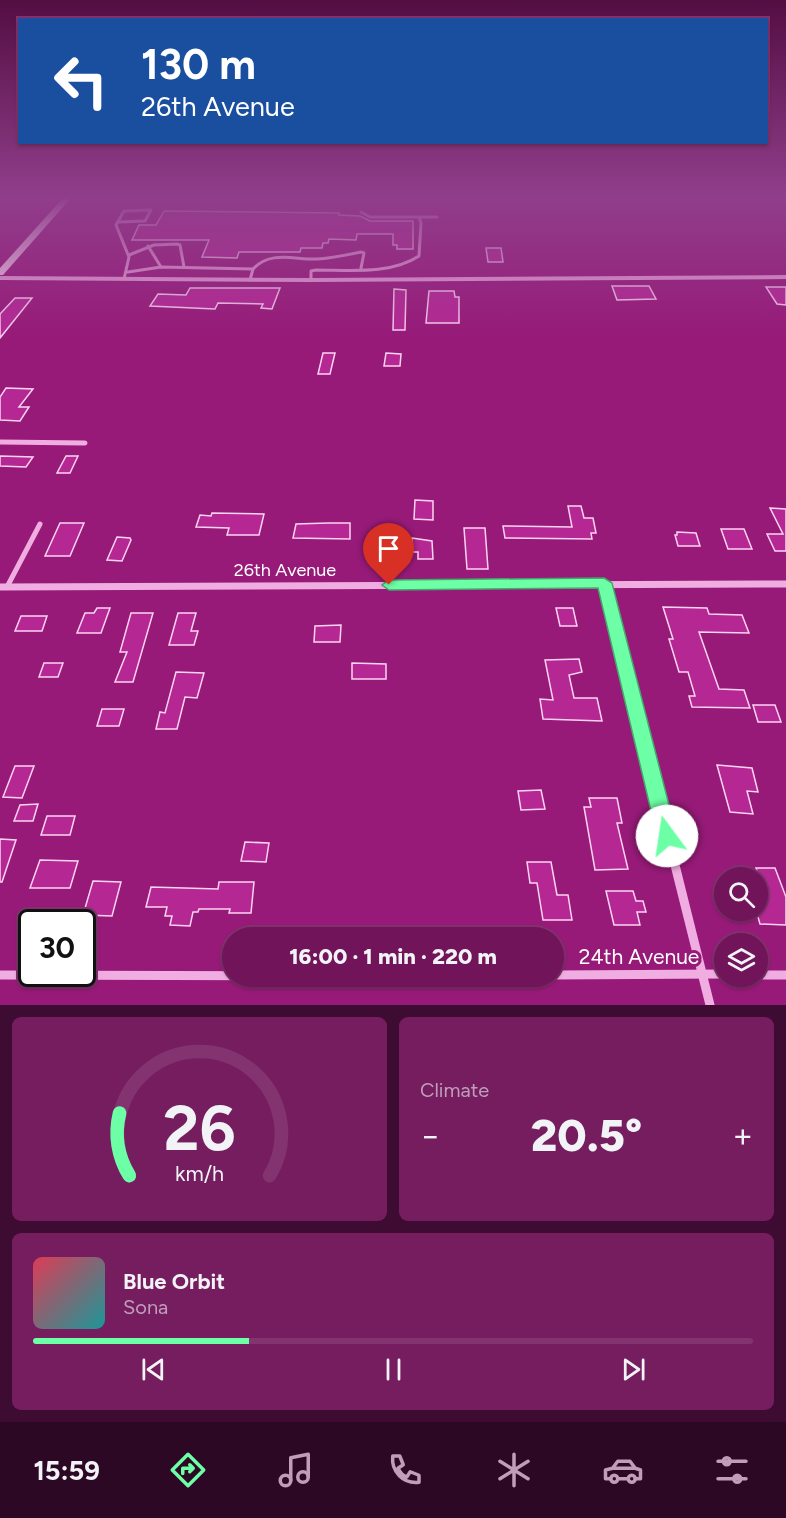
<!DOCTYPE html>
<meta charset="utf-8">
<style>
:root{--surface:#71145a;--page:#761d60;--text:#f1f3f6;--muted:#c09ebb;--line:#833370;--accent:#6dffa6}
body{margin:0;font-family:Figtree,sans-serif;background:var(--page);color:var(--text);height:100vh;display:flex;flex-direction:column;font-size:22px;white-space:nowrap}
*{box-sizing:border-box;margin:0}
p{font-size:20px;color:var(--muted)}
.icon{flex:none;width:33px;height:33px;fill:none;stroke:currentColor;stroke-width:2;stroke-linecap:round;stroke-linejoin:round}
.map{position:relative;height:1005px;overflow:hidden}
.sheet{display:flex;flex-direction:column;gap:12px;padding:12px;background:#3e0b32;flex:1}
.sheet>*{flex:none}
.hud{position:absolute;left:18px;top:18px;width:750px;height:126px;border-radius:0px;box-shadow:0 2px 4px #0004,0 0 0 2px var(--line);background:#1a4fa0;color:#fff;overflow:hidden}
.fabs{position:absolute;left:714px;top:867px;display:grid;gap:12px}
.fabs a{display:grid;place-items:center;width:54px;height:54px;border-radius:50%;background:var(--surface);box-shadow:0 2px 4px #0004,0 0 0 2px var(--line);font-size:30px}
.speed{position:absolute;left:18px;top:909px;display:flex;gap:12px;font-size:30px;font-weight:700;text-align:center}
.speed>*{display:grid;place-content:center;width:78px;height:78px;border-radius:50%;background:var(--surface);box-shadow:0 2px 4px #0004,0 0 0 2px var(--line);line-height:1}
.speed .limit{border:3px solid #111;border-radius:9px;background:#fff;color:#111}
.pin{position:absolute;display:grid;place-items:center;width:51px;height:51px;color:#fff;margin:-62px -26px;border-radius:50% 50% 50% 0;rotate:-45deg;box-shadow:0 0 6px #0007}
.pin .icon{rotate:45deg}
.me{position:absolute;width:66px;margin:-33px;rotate:346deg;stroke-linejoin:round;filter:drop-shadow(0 0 4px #0008)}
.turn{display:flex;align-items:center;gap:21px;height:126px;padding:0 24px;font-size:27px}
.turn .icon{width:78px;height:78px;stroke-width:2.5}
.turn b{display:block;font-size:42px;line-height:51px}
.big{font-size:45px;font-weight:800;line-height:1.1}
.sheet .card{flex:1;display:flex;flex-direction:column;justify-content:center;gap:9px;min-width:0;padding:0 21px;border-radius:9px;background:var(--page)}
.sheet .dial{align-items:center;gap:0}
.dial svg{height:156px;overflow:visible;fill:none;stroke:var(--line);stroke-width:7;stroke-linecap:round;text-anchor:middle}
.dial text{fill:var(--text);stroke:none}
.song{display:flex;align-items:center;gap:18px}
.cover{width:72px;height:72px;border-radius:9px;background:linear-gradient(135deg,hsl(350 70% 55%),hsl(180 70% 35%))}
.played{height:6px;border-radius:3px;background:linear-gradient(90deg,var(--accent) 30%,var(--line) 30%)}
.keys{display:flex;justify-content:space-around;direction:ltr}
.heat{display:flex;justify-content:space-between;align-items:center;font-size:33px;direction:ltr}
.sheet .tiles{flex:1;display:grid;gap:12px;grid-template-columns:1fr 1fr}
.card:last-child{grid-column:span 2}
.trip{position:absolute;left:222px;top:927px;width:342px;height:60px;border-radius:30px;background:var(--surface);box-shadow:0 2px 4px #0004,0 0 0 2px var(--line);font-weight:800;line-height:60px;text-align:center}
.dock{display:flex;height:96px;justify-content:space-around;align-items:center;background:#2d0824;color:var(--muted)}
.dock .icon{width:42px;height:42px}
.dock .current{color:var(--accent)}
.dock b{font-size:27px;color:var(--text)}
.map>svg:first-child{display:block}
.building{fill:#b52894;stroke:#fbd4f2;stroke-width:1.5}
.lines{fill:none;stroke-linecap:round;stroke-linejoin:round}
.path{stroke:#f0ade1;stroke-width:1.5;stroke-dasharray:2 3;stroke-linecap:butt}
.lane-far1{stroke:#f0ade1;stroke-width:3}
.lane{stroke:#f0ade1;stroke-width:5}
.street-far3{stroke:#f0ade1;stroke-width:4}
.street-far2{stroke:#f0ade1;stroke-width:5}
.street-far1{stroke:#f0ade1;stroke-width:7}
.street{stroke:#f0ade1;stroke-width:9}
.secondary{fill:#fbdbf3;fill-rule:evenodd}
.route{fill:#6dffa6;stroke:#47a66c;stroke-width:1.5}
.labels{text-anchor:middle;stroke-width:6;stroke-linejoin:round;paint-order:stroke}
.street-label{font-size:18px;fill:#fff;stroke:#971a78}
.near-street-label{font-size:21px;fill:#fff;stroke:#971a78}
</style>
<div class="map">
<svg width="786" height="1005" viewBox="0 0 786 1005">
<rect width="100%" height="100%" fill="#971a78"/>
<g class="building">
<path d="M164,211L339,213V215L360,216L370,221H413V249H397V245H393V234H357L356,240L329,239L328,243H323L322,248H301L300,252H239L237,258L202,257L209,240H132L139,225H156Z"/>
<path d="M486,248H501L503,262H488Z"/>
<path d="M612,286H649L656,299L617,300Z"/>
<path d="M766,287H786V305L777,304Z"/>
<path d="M190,288H280L272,309L261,308L263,304L218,303L215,309L150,306L158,294L186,295Z"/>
<path d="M394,289L406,290L405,330H393Z"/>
<path d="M429,291H454L455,297H459V323H426Z"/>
<path d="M15,298H32L0,338V314Z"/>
<path d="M323,353H335L330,374H318Z"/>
<path d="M386,353L401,354L400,366H384Z"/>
<path d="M6,388L33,389L19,407H29L20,421L0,420V397Z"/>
<path d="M0,456L33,457L26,467L0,466Z"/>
<path d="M66,456H78L70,473H57Z"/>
<path d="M415,500L433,501V520L414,519Z"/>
<path d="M568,506H581L584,518H593L596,533H591L592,539L505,538L503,526L572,527Z"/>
<path d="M770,508L786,509V551H775L767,534H783Z"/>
<path d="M212,513L264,514L259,535H227L229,528L196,527L200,515L211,516Z"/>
<path d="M60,523H84L70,556H45Z"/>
<path d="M328,523H350V539L293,538L296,524Z"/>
<path d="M464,528H485L488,569H467Z"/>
<path d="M721,529H744L752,549H728Z"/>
<path d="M677,532L696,533L700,546H678L675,535H677Z"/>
<path d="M117,537L130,538L131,540L122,561L107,560Z"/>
<path d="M412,538L432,541L433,559H418V552H412Z"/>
<path d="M663,607L707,608L709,614L742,615L749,633L699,632L719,689L744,690L750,708L692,707L689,696H695L688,672H679L669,639H673Z"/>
<path d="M97,608H110L101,633H77L85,613H94Z"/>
<path d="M556,608H573L577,626H560Z"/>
<path d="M131,613H153L133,682H115L127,652H120Z"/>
<path d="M178,613H196L191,631H198L194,645H169Z"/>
<path d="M21,616H47L42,631H15Z"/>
<path d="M341,625L340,642H314L315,626Z"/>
<path d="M579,659L582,672L569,675L574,698H597L602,721L543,719L540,699L553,700L545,660Z"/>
<path d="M44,663H63L58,677H39Z"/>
<path d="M352,663L386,664V679H352Z"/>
<path d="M176,672L204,673L197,698L185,697L177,729H156L160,712L165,713Z"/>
<path d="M753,705H775L781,722H758Z"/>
<path d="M102,709H124L119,726H97Z"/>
<path d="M717,765L752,768L758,792L747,791L753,814L730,812Z"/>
<path d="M15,766H34L22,798L3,797Z"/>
<path d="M541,790L545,809L521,810L518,791Z"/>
<path d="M589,798H617L622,823H617L628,869L595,870L584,807H591Z"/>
<path d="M38,804L33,821H14L20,805Z"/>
<path d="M47,816H75L70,835H41Z"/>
<path d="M0,839L16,840L2,882H0Z"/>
<path d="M245,842L269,843L266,862L241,861Z"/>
<path d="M40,860L78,861L70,888H30Z"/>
<path d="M527,862H551L557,895H568L572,920H543L537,883H530Z"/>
<path d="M756,868H775L786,897V925L760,924L756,910L758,905H765L758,878L755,876H759Z"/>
<path d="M93,881L121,882L112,916L83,915Z"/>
<path d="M219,882H254L251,913H229L230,909H199L198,912H193L190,926L170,925L172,916H165L167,907H146L151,887L218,889Z"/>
<path d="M606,891H633L636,901H643L646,912H637L640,925H614Z"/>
</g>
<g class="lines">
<path class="path" d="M548,198L786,200"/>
<g class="lane-far1">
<path d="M361,212L370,217H437"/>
<path d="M118,222L145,221L151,210L124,211L116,225L129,257L124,279"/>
<path d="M148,246L161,267"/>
<path d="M129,255L154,245L177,244L180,245L184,267"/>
<path d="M253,269C271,250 294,260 318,259C332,258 347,255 361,252L364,253L361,268"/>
<path d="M128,272L161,267L253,269L250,280"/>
<path d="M311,280V271L316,270C349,270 390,275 419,256L421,223L419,217"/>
</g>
<path class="lane" d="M7,587L40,524"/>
<path class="street-far3" d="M0,278L311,280L786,277"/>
<path class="street-far2" d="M0,442L85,443"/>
<g class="street-far1">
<path d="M604,583L638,718"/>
<path d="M0,587L786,584"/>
</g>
<g class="street">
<path d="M638,717L710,1005"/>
<path d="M0,975L396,976"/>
<path d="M554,975L724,974"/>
<path d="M758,975H786"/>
</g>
<path class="secondary" d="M63,198H71L3,275H0V268Z"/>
</g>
<linearGradient id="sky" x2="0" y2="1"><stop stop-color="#530e42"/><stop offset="0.58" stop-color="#903e8b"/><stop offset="1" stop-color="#903e8b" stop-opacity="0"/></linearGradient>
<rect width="786" height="339" fill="url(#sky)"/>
<path class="route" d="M604,578L612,583L677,836L674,842L667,845L660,842L657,836L598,588L389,590L382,585L389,580Z"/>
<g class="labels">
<g class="street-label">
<text x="285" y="576">26th Avenue</text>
</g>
<g class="near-street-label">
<text x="639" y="964">24th Avenue</text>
</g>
</g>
</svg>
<div class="fabs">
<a><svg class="icon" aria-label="search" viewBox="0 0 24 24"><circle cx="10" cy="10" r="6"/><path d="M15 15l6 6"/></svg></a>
<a><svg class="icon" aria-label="layers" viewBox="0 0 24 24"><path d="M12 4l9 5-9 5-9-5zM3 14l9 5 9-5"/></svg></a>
</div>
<div class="speed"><div class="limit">30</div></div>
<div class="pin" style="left:389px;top:585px;background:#d93025"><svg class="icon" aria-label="arrive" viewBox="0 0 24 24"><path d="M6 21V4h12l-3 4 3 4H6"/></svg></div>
<svg class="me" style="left:667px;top:836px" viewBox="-20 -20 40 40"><circle r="19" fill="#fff"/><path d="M0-13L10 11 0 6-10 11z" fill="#6dffa6"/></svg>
<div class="trip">16:00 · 1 min · 220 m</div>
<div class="hud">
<div class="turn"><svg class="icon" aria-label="left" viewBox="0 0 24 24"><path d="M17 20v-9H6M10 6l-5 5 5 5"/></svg><div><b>130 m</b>26th Avenue</div></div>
</div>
</div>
<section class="sheet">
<div class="tiles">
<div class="card dial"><svg viewBox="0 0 100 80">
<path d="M14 69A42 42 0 1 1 86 69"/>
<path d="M14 69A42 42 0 0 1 9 37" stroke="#6dffa6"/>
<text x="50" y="56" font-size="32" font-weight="700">26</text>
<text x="50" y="72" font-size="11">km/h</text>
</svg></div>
<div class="card"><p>Climate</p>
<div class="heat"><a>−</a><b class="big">20.5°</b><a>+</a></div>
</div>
<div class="card">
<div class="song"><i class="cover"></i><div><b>Blue Orbit</b><p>Sona</p></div></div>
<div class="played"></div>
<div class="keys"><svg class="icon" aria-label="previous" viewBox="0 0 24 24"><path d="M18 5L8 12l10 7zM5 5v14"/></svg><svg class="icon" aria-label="pause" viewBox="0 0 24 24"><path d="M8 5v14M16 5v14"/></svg><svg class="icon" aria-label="next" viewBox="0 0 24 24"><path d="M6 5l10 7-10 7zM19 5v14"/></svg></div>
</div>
</div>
</section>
<nav class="dock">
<b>15:59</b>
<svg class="icon current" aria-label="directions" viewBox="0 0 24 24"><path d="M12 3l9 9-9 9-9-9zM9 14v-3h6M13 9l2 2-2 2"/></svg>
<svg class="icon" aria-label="music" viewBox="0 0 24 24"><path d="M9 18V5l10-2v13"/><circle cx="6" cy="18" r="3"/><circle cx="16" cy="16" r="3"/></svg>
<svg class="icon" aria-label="phone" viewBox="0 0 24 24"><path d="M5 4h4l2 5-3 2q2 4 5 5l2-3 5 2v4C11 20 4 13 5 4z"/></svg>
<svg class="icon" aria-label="climate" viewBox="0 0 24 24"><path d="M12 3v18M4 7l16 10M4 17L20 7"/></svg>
<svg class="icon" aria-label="car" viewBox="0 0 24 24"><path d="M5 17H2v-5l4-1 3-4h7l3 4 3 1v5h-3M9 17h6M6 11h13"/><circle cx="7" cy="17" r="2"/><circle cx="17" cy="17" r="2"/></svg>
<svg class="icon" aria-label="filters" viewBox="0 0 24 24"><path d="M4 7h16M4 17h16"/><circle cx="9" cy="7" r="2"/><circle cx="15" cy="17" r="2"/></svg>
</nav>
